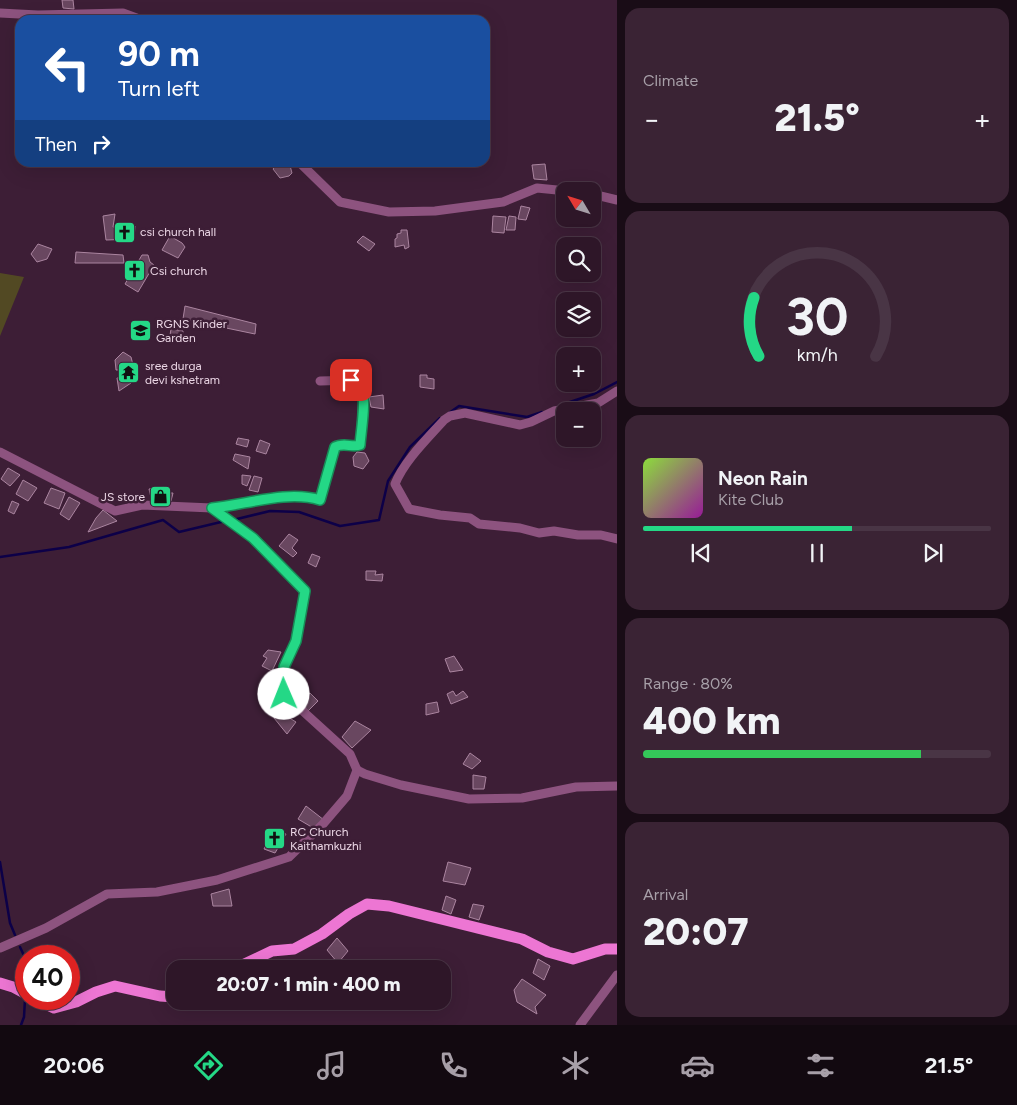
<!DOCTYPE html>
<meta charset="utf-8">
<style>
:root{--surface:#2e1628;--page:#3a2334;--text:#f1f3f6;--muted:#a79fa8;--line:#493545;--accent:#24d886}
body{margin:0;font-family:Figtree,sans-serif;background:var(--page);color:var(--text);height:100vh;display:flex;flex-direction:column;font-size:19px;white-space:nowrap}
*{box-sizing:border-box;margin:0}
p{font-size:16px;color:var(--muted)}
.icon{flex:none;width:28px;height:28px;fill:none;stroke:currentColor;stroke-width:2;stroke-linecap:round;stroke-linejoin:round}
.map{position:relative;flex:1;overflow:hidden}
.sheet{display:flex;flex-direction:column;gap:8px;padding:8px;background:#190c16;width:400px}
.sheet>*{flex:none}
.banner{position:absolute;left:15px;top:15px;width:475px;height:152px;border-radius:15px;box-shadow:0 5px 20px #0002,0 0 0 1px var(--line);background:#1a4fa0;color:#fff;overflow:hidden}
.needle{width:32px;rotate:308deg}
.fabs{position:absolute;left:556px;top:182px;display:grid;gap:10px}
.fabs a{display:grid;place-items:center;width:45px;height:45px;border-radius:10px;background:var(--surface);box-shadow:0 5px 20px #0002,0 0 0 1px var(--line);font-size:25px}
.speed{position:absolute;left:15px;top:945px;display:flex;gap:10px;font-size:25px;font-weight:700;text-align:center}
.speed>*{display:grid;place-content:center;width:65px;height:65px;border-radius:50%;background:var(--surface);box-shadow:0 5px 20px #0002,0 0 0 1px var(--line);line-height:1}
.speed .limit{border:8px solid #d22;background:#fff;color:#111}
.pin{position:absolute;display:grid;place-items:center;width:42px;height:42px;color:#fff;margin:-21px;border-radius:10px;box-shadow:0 2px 8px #0006}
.me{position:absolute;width:55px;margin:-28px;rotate:359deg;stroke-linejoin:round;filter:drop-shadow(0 0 4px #0008)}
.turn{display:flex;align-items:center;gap:18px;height:105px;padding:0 20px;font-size:22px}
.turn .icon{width:65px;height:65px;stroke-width:2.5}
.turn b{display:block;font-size:35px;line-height:42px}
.then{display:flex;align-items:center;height:48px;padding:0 20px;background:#0003;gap:10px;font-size:19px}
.big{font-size:38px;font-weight:800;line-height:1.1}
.sheet .widget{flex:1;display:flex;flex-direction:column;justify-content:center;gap:8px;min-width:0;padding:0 18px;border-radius:15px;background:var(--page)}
.sheet .dial{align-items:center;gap:0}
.dial svg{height:130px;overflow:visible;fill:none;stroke:var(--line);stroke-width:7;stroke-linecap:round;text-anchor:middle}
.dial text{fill:var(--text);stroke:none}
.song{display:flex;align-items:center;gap:15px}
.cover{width:60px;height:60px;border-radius:8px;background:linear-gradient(135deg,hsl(90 70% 55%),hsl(300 70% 35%))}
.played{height:5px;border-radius:2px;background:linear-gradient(90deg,var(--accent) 60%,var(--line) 60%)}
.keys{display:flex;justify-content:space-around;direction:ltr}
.heat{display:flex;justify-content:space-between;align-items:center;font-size:28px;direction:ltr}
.charge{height:8px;border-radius:4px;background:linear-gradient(90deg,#34c759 80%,var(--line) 0)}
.trip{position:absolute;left:166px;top:960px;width:285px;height:50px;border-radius:15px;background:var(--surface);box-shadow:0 5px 20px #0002,0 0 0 1px var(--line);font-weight:800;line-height:50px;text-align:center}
.dock{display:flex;height:80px;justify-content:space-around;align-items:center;background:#120910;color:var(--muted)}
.dock .icon{width:35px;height:35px}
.dock .current{color:var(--accent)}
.dock b{font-size:22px;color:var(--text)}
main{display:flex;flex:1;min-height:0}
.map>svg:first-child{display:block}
.green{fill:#524923}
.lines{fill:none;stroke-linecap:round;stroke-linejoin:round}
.stream{stroke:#0d0048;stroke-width:2.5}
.building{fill:#694760;stroke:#ab85a0}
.minor{stroke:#8d537f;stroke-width:9}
.major{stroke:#ed76d3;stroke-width:11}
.route-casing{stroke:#178c57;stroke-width:12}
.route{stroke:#24d886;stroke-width:9}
.labels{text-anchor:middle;stroke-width:5;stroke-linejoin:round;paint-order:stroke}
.poi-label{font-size:12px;fill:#ebd6e5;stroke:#3d1e36;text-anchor:start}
</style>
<main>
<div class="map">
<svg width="617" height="1025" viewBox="0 0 617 1025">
<rect width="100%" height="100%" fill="#3d1e36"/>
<path class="green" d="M0,273L24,277L0,336Z"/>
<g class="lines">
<g class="stream">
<path d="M561,405L594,394L617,382"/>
<path d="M449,413L459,406L527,417L542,412"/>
<path d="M237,519L270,511L299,512L340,526L379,520L388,481L410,447L440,418"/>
<path d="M0,557L69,547L163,520L179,532L221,522"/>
<path d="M0,862L10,923L15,935"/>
<path d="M20,947L26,960L25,983"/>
<path d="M21,1025L24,1017L25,999"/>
</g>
</g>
<g class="building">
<path d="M62,0H73L74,9L63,8Z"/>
<path d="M279,162H289L292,173L289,176L280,178L273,169Z"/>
<path d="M545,164L547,180L534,179L532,165Z"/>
<path d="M521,206L530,208L526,220L518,219Z"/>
<path d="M115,214L113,227L135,226L134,239L106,240L103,216Z"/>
<path d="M493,216L506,217L504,233L492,232Z"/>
<path d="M509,216L516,217L515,230H506Z"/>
<path d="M401,230H407L409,247L405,249L404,245L395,247V239L397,238V234L401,233Z"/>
<path d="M170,236L182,243L185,247L178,258L162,250Z"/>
<path d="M363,236L375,244L369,251L357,242Z"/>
<path d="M38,244L52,249L47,259L37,262L31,254Z"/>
<path d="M76,252L123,255L124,263H75Z"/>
<path d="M142,255H148L150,262L154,265L138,292L125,284Z"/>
<path d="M185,306L256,324L255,334L183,319Z"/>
<path d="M171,329L183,331L182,342L169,341Z"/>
<path d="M123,352L131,357L134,369L131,383L119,391L117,378L123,377V370H116L115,360Z"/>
<path d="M420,375H427V378L434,379V389L420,387Z"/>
<path d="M383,395L384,409L371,407L369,397Z"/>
<path d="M238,438L249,440L247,447L236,444Z"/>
<path d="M260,440L270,444L266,454L256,451Z"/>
<path d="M357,452L365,453L369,461L363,469L354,466L353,457Z"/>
<path d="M235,454L250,457L248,469L233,460Z"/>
<path d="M8,468L20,475L10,486L1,479Z"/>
<path d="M242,475L251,476L247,486L242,484Z"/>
<path d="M254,476L262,478L258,492L249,490Z"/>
<path d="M23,480L37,488L28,501L16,494Z"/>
<path d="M164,487L165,493H173L171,501L152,502L149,489Z"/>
<path d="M51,488L65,493L59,509L44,503Z"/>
<path d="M69,497L80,503L69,520L60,514Z"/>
<path d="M12,501L19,504L14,514L8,511Z"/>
<path d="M103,510L117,521L88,532L96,518Z"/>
<path d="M289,534L298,540L292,548L297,553L293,557L279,546Z"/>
<path d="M312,554L320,557L316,567L308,563Z"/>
<path d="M366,571H376L375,575L383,574L382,581L366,580Z"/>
<path d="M268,650L281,652L272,671L262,666L267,658L263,656Z"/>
<path d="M454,656L463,670L450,672L445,659Z"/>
<path d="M453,691L456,696L463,691L468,697L451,704L447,694Z"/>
<path d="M310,693L318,701L308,711L301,703Z"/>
<path d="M437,702L439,712L426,715V704Z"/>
<path d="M278,711L296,722L287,734L274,718Z"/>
<path d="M355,721L371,730L352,748L342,737Z"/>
<path d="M470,753L481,761L472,769L463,764Z"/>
<path d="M473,775L486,777L484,789H473Z"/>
<path d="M306,806L324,820L315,829L298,819Z"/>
<path d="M274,830L286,834L275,853L264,849Z"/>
<path d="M448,862L471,868L465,885L443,881Z"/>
<path d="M229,889L232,906H213L211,894Z"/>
<path d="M446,896L456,900L451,914L442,910Z"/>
<path d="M473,904L484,906L479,920L469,917Z"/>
<path d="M337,938L348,951L338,963L327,950Z"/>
<path d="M538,959L550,966L544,980L533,973Z"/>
<path d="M522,979L546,995L535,1007L537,1014L517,1002L514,990Z"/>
</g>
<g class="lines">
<g class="minor">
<path d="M0,13L38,15L123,13L142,20"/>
<path d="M299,162L340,202L389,212L435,211L503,202L537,188L567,191"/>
<path d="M592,194L617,200"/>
<path d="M617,391L598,403L554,411L531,422L520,425L465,413L450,416L444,420C428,438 404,461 395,484L409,509L440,515L470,518L479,524L520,528L539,533L554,531L578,535H601L617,539"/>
<path d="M0,452L115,511L142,505L212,508L253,538L305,591L296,641L284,667V694L350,754L357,770L347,796L323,824L289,857L217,880L157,892L107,894L46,928L0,948"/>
<path d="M212,508C246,505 285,489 320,500L335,447C344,442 352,448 360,445L363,395L357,380L320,381"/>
<path d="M357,770L365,774L401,785L469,799L522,798L576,787L617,786"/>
<path d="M580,1025L617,975"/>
</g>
<g class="major">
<path d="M234,969L272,951L294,949L322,934L349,914L367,904L389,906L522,939L548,952L573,959L605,949H617"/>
<path d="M0,983L13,987L26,994"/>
<path d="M35,999L54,1008L76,1002L96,992L115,986L160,996L175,997"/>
</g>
</g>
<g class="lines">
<defs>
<path id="route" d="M284,694V667L296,641L305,591L253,538L212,508C245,505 287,490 320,500L335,447C344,442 352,448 360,445C361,430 368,393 359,382C357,380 354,380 351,380"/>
</defs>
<use href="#route" class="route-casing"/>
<use href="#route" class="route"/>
</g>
<defs>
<symbol id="church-square" viewBox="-11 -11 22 22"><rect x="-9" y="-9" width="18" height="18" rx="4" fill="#24d886" stroke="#3d1e36"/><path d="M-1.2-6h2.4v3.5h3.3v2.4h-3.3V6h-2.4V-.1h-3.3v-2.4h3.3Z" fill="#111"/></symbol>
<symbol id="school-square" viewBox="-11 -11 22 22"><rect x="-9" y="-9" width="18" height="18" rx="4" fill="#24d886" stroke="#3d1e36"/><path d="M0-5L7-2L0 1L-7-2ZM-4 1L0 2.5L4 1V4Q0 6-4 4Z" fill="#111"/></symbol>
<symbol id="temple-square" viewBox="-11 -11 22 22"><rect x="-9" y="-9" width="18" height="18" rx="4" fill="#24d886" stroke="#3d1e36"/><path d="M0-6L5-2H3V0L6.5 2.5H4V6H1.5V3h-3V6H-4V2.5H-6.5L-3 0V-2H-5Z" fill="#111"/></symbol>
<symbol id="shop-square" viewBox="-11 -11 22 22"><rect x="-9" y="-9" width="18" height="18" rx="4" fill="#24d886" stroke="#3d1e36"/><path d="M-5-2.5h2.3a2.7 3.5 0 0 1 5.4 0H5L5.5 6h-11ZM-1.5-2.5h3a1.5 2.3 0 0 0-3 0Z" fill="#111"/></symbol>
</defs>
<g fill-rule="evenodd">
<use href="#church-square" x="112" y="220" width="25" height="25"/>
<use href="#church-square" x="122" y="258" width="25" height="25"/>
<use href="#school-square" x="128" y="318" width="25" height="25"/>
<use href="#temple-square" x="116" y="360" width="25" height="25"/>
<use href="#shop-square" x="148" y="484" width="25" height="25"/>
<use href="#church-square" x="262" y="826" width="25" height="25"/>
</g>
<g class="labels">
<g class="poi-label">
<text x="140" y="236">csi church hall</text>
<text x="150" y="275">Csi church</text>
<text x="156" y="328">RGNS Kinder<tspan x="156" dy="14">Garden</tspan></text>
<text x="145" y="370">sree durga<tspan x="145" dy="14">devi kshetram</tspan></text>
<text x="145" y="501" text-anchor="end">JS store</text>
<text x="290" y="836">RC Church<tspan x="290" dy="14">Kaithamkuzhi</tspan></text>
</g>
</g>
</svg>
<div class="fabs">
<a><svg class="needle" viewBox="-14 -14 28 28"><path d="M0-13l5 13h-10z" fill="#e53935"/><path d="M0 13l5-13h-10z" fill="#a79fa8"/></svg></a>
<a><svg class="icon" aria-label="search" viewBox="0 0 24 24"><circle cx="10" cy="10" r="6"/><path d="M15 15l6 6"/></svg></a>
<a><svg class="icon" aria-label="layers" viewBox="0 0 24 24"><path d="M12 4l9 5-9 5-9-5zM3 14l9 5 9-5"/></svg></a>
<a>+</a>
<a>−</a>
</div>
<div class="speed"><div class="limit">40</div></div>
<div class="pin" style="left:351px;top:380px;background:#d93025"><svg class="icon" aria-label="arrive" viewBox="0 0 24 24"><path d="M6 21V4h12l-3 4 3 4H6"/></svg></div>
<svg class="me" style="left:284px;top:694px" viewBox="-20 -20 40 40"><circle r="19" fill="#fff"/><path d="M0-13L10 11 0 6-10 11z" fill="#24d886"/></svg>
<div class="trip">20:07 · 1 min · 400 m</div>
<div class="banner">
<div class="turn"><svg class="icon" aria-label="left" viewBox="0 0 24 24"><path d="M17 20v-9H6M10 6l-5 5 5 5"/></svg><div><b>90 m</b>Turn left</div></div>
<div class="then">Then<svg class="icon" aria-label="right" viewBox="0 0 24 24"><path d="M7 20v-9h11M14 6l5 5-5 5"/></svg></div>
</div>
</div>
<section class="sheet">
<div class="widget"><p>Climate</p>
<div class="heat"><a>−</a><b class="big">21.5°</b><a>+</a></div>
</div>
<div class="widget dial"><svg viewBox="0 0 100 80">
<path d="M14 69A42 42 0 1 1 86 69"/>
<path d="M14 69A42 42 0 0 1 11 33" stroke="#24d886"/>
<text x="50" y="56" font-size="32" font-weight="700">30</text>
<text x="50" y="72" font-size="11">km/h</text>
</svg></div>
<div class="widget">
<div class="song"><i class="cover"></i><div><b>Neon Rain</b><p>Kite Club</p></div></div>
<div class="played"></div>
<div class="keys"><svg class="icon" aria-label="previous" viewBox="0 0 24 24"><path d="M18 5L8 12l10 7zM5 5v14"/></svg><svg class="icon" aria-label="pause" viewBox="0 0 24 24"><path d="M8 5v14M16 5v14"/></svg><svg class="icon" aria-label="next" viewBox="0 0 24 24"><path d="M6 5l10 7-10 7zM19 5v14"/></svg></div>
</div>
<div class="widget"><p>Range · 80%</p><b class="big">400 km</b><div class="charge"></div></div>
<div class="widget"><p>Arrival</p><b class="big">20:07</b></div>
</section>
</main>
<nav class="dock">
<b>20:06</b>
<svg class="icon current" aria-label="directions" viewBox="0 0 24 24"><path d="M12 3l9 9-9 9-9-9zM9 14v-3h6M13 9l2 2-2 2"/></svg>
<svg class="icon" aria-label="music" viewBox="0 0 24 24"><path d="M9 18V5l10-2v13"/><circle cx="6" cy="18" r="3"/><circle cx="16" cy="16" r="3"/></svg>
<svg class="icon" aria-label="phone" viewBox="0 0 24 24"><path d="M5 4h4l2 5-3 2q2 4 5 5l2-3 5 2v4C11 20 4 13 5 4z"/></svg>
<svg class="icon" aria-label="climate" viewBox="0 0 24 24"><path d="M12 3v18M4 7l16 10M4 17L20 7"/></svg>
<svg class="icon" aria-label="car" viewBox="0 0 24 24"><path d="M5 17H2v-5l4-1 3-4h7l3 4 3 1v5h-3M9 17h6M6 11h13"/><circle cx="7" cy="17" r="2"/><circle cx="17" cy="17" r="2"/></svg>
<svg class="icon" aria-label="filters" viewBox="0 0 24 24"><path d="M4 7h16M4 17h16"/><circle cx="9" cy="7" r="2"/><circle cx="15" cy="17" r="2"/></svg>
<b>21.5°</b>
</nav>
